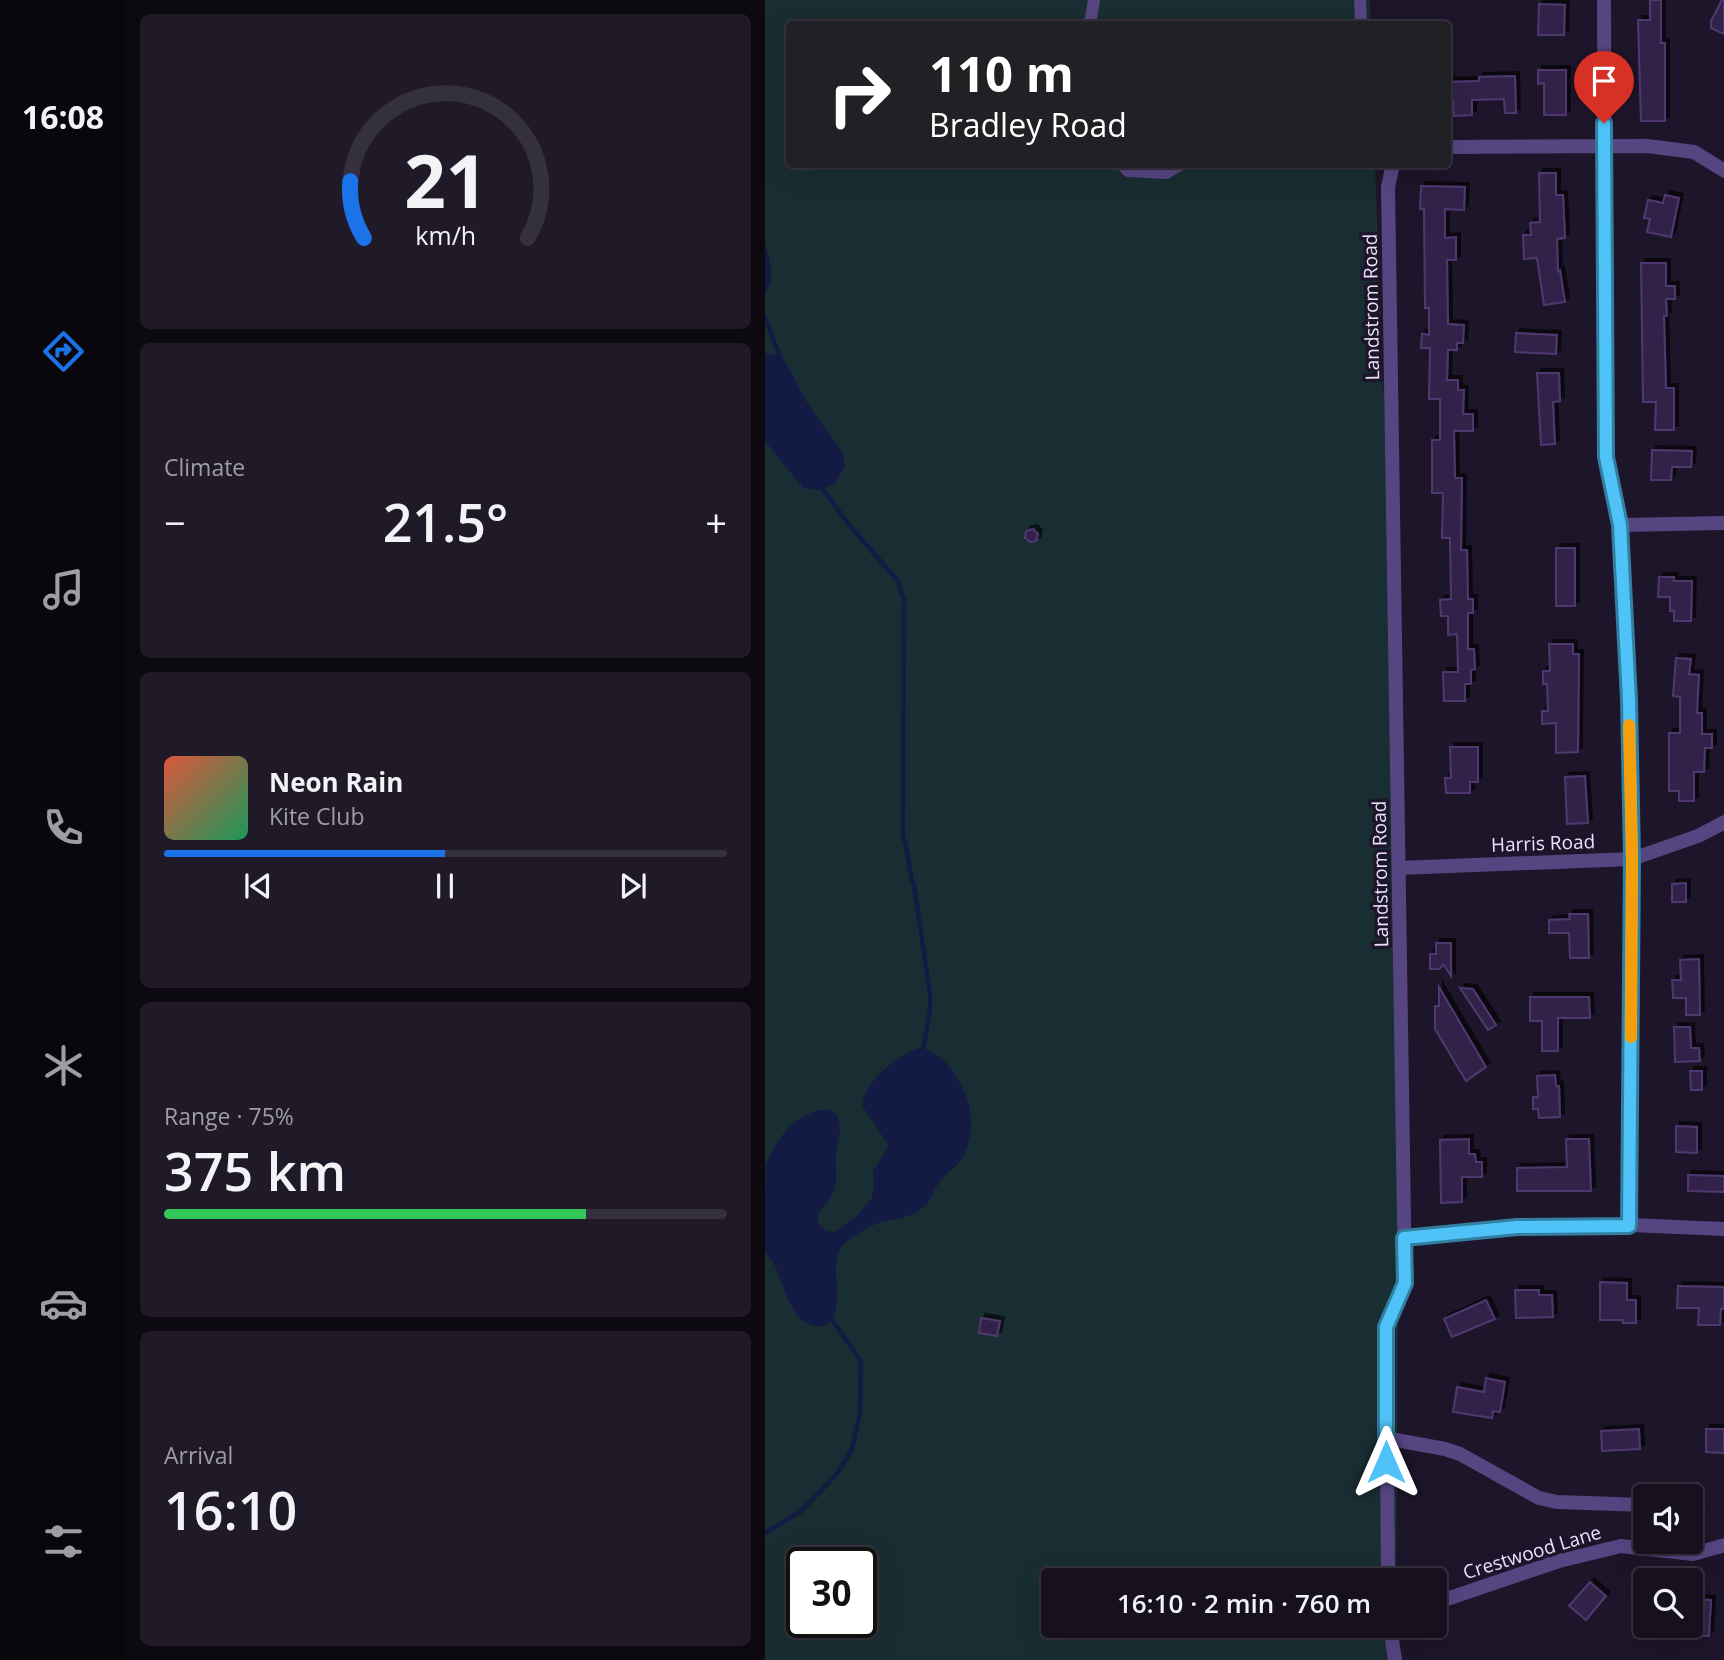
<!DOCTYPE html>
<meta charset="utf-8">
<style>
:root{--surface:#16101f;--page:#1f1928;--text:#f1f3f6;--muted:#9e9da4;--line:#35303d;--accent:#1a73e8}
body{margin:0;font-family:"Open Sans",sans-serif;background:var(--page);color:var(--text);height:100vh;display:flex;flex-direction:column;font-size:26px;white-space:nowrap}
*{box-sizing:border-box;margin:0}
p{font-size:23px;color:var(--muted)}
.icon{flex:none;width:38px;height:38px;fill:none;stroke:currentColor;stroke-width:2;stroke-linecap:round;stroke-linejoin:round}
.map{position:relative;flex:1;overflow:hidden}
.sheet{display:flex;flex-direction:column;gap:14px;padding:14px;background:#0c0911;width:639px}
.sheet>*{flex:none}
.banner{position:absolute;left:21px;top:21px;width:665px;height:147px;border-radius:7px;box-shadow:0 7px 28px #0002,0 0 0 2px var(--line);background:#202124;color:#fff;overflow:hidden}
.tools{position:absolute;left:868px;top:1484px;display:grid;gap:14px}
.tools a{display:grid;place-items:center;width:70px;height:70px;border-radius:7px;background:var(--surface);box-shadow:0 7px 28px #0002,0 0 0 2px var(--line);font-size:35px}
.speed{position:absolute;left:21px;top:1547px;display:flex;gap:14px;font-size:35px;font-weight:700;text-align:center}
.speed>*{display:grid;place-content:center;width:91px;height:91px;border-radius:50%;background:var(--surface);box-shadow:0 7px 28px #0002,0 0 0 2px var(--line);line-height:1}
.speed .limit{border:4px solid #111;border-radius:10px;background:#fff;color:#111}
.pin{position:absolute;display:grid;place-items:center;width:60px;height:60px;color:#fff;margin:-72px -30px;border-radius:50% 50% 50% 0;rotate:-45deg;box-shadow:0 0 7px #0007}
.pin .icon{rotate:45deg}
.me{position:absolute;width:77px;margin:-38px;rotate:0deg;stroke-linejoin:round;filter:drop-shadow(0 0 5px #0008)}
.turn{display:flex;align-items:center;gap:24px;height:147px;padding:0 28px;font-size:32px}
.turn .icon{width:91px;height:91px;stroke-width:2.5}
.turn b{display:block;font-size:49px;line-height:60px}
.big{font-size:52px;font-weight:600;line-height:1.1}
.sheet .tile{flex:1;display:flex;flex-direction:column;justify-content:center;gap:10px;min-width:0;padding:0 24px;border-radius:10px;background:var(--page)}
.sheet .dial{align-items:center;gap:0}
.dial svg{height:182px;overflow:visible;fill:none;stroke:var(--line);stroke-width:7;stroke-linecap:round;text-anchor:middle}
.dial text{fill:var(--text);stroke:none}
.song{display:flex;align-items:center;gap:21px}
.cover{width:84px;height:84px;border-radius:10px;background:linear-gradient(135deg,hsl(10 70% 55%),hsl(150 70% 35%))}
.played{height:7px;border-radius:4px;background:linear-gradient(90deg,var(--accent) 50%,var(--line) 50%)}
.keys{display:flex;justify-content:space-around;direction:ltr}
.heat{display:flex;justify-content:space-between;align-items:center;font-size:38px;direction:ltr}
.charge{height:10px;border-radius:5px;background:linear-gradient(90deg,#34c759 75%,var(--line) 0)}
.trip{position:absolute;left:276px;top:1568px;width:406px;height:70px;border-radius:7px;background:var(--surface);box-shadow:0 7px 28px #0002,0 0 0 2px var(--line);font-weight:600;line-height:70px;text-align:center}
main{display:flex;flex:1;min-height:0}
.menu{display:flex;flex-direction:column;width:126px;justify-content:space-around;align-items:center;background:#09060c;color:var(--muted)}
.menu .icon{width:49px;height:49px}
.menu .selected{color:var(--accent)}
.menu b{font-size:32px;color:var(--text)}
.map>svg:first-child{display:block}
.green{fill:#192e32;fill-rule:evenodd}
.water{fill:#131b44}
.lines{fill:none;stroke-linecap:round;stroke-linejoin:round}
.stream{stroke:#131b44;stroke-width:4.5}
.building{fill:#322348;stroke:#4f3970;stroke-width:2;filter:url(#shadow)}
.pedestrian{stroke:#554682;stroke-width:12}
.minor{stroke:#554682;stroke-width:14}
.route-casing{stroke:#337fa1;stroke-width:18}
.route{stroke:#4fc3f7;stroke-width:12}
.slow{stroke:#f59e0b;stroke-width:12}
.labels{text-anchor:middle;stroke-width:7;stroke-linejoin:round;paint-order:stroke}
.street-label{font-size:19px;fill:#e9e1fb;stroke:#1d1529}
</style>
<main>
<nav class="menu">
<b>16:08</b>
<svg class="icon selected" aria-label="directions" viewBox="0 0 24 24"><path d="M12 3l9 9-9 9-9-9zM9 14v-3h6M13 9l2 2-2 2"/></svg>
<svg class="icon" aria-label="music" viewBox="0 0 24 24"><path d="M9 18V5l10-2v13"/><circle cx="6" cy="18" r="3"/><circle cx="16" cy="16" r="3"/></svg>
<svg class="icon" aria-label="phone" viewBox="0 0 24 24"><path d="M5 4h4l2 5-3 2q2 4 5 5l2-3 5 2v4C11 20 4 13 5 4z"/></svg>
<svg class="icon" aria-label="climate" viewBox="0 0 24 24"><path d="M12 3v18M4 7l16 10M4 17L20 7"/></svg>
<svg class="icon" aria-label="car" viewBox="0 0 24 24"><path d="M5 17H2v-5l4-1 3-4h7l3 4 3 1v5h-3M9 17h6M6 11h13"/><circle cx="7" cy="17" r="2"/><circle cx="17" cy="17" r="2"/></svg>
<svg class="icon" aria-label="filters" viewBox="0 0 24 24"><path d="M4 7h16M4 17h16"/><circle cx="9" cy="7" r="2"/><circle cx="15" cy="17" r="2"/></svg>
</nav>
<section class="sheet">
<div class="tile dial"><svg viewBox="0 0 100 80">
<path d="M14 69A42 42 0 1 1 86 69"/>
<path d="M14 69A42 42 0 0 1 8 44" stroke="#1a73e8"/>
<text x="50" y="56" font-size="32" font-weight="700">21</text>
<text x="50" y="72" font-size="11">km/h</text>
</svg></div>
<div class="tile"><p>Climate</p>
<div class="heat"><a>−</a><b class="big">21.5°</b><a>+</a></div>
</div>
<div class="tile">
<div class="song"><i class="cover"></i><div><b>Neon Rain</b><p>Kite Club</p></div></div>
<div class="played"></div>
<div class="keys"><svg class="icon" aria-label="previous" viewBox="0 0 24 24"><path d="M18 5L8 12l10 7zM5 5v14"/></svg><svg class="icon" aria-label="pause" viewBox="0 0 24 24"><path d="M8 5v14M16 5v14"/></svg><svg class="icon" aria-label="next" viewBox="0 0 24 24"><path d="M6 5l10 7-10 7zM19 5v14"/></svg></div>
</div>
<div class="tile"><p>Range · 75%</p><b class="big">375 km</b><div class="charge"></div></div>
<div class="tile"><p>Arrival</p><b class="big">16:10</b></div>
</section>
<div class="map">
<svg width="960" height="1660" viewBox="0 0 960 1660">
<defs>
<filter id="shadow"><feDropShadow dx="4" dy="-4" stdDeviation="0" flood-color="#0009"/></filter>
</defs>
<rect width="100%" height="100%" fill="#1d1529"/>
<path class="green" d="M0,0H605L606,24H24V164L610,165L631,716L634,1198L631,1580H289V1626H630V1660H0ZM37,1563H96V1622H37Z"/>
<g class="water">
<path d="M0,244C5,260 11,279 0,293Z"/>
<path d="M0,353L14,356L21,363L42,402L78,454L80,466L70,484L52,490L38,488L0,441Z"/>
<path d="M157,1048C179,1055 191,1073 200,1093C209,1112 208,1142 196,1160C191,1167 183,1172 177,1179C167,1191 166,1204 152,1212C139,1220 124,1219 111,1224C102,1228 86,1237 79,1244C59,1265 85,1300 62,1325C29,1334 20,1290 11,1268C9,1262 2,1256 0,1250C0,1244 0,1171 1,1165C6,1151 16,1134 27,1125C40,1113 75,1096 75,1129C74,1137 71,1146 71,1155C70,1166 73,1176 70,1187C68,1198 60,1205 53,1213V1223L61,1231L70,1232L92,1216L106,1199L109,1187L108,1171L124,1146L98,1107C95,1084 137,1051 157,1048Z"/>
</g>
<g class="lines">
<g class="stream">
<path d="M0,317L17,362"/>
<path d="M56,486L84,525L133,581L139,600L138,837C145,852 142,870 149,885L165,994V1011L158,1051"/>
<path d="M0,1533L36,1511L71,1475L87,1449L95,1412L96,1361L64,1316"/>
</g>
</g>
<g class="building">
<path d="M885,0H896V43H900V121H876L873,20H885Z"/>
<path d="M957,0H959V34L946,28V21Z"/>
<path d="M774,4L800,5L799,35H773Z"/>
<path d="M773,70H801V115H779V83L773,84Z"/>
<path d="M750,76L751,113H740L739,99L707,100V115L689,116L688,100L682,101V82L714,81V77Z"/>
<path d="M774,173H791V195H798L800,238L792,239L793,271L795,270L800,302L779,305L772,258L759,259L758,235H766L765,223L775,222Z"/>
<path d="M656,186L700,187L699,210L680,209V238L691,237V260H682L683,324L699,325L698,343H692V350H683L682,380H693V390H699L698,414H708V431H689L690,478H697L696,550H702L703,599H708V613H703V649H709L710,669L706,670V684H700V701H679L678,672H693L692,634L683,635V616H676L675,600L686,599L685,538H677L678,493H667V440H675V399H664L665,348H656L657,334L664,335V308H660L659,209H655Z"/>
<path d="M900,195L914,198L906,237L882,232L885,219L879,218L883,200L898,203Z"/>
<path d="M876,263H901V286H910V299H901L902,316H899L901,388H909V430H890L891,402H878Z"/>
<path d="M751,333L792,335L791,354L750,352Z"/>
<path d="M772,373H794L795,401L788,402L790,444L776,445Z"/>
<path d="M887,450L927,451L926,467H907L906,480H886Z"/>
<path d="M268,529L273,534L271,541L265,542L260,538L261,531Z"/>
<rect x="791" y="548" width="19" height="58"/>
<path d="M894,577H909V581H927L926,621H909V611H905V597H893Z"/>
<path d="M784,644H808V654H814L813,752L791,753V723L777,724V711H783L782,684H778V671H785Z"/>
<path d="M911,658L926,659L924,674L934,675L932,713H937V734H947V748H940L939,772H929V801H914V791H904V733H915V697L908,696Z"/>
<path d="M685,747H713V782H705V793H681L680,778H686Z"/>
<path d="M820,776L823,823L802,824L800,777Z"/>
<path d="M921,883V902H907V884Z"/>
<path d="M804,914H823L824,958H805L804,933H784V920L805,919Z"/>
<path d="M671,943H686V976L679,965L674,969H665V954H671Z"/>
<path d="M934,959L935,1015H921V998H908L907,980H916L915,960Z"/>
<path d="M674,987L721,1067L701,1081L670,1029V1006H674Z"/>
<path d="M695,988L708,989L731,1025L723,1030Z"/>
<path d="M765,997H824L825,1018H793V1051H777V1021H765Z"/>
<path d="M909,1027H925L926,1048H934L935,1061L910,1062Z"/>
<path d="M925,1071H937V1090H926Z"/>
<path d="M790,1075L791,1086H794L795,1117L774,1118L773,1109H768V1097H773L772,1076Z"/>
<path d="M911,1126L932,1127V1153L911,1152Z"/>
<path d="M704,1139V1154H710L711,1162H717V1177H697V1202L676,1203L675,1140Z"/>
<path d="M801,1139H824L826,1191H752V1168L802,1167Z"/>
<path d="M923,1175L959,1176V1192L923,1191Z"/>
<path d="M835,1282L862,1283V1300H871V1323H858V1320H835Z"/>
<path d="M913,1286L959,1287V1309H956L955,1325H933L934,1308H912Z"/>
<path d="M750,1290H774V1295H787L788,1317L751,1318Z"/>
<path d="M721,1300L730,1319L687,1337L679,1319Z"/>
<path d="M216,1318L235,1321L232,1336L214,1333Z"/>
<path d="M721,1378L740,1382L735,1412L728,1411L727,1418L688,1412L692,1387L719,1392Z"/>
<path d="M874,1429L875,1449L837,1451L836,1431Z"/>
<path d="M941,1429H959V1453L941,1452Z"/>
<path d="M825,1582L841,1596L821,1620L804,1606Z"/>
<path d="M926,1599L946,1600L944,1636L926,1635Z"/>
</g>
<g class="lines">
<g class="pedestrian">
<path d="M595,0L596,24"/>
<path d="M325,24L329,0"/>
<path d="M357,164L363,171L401,173L416,164"/>
</g>
<g class="minor">
<path d="M839,0L841,457L855,525L863,647L867,859L865,1225"/>
<path d="M682,147L882,146L929,152L960,171"/>
<path d="M855,525L960,523"/>
<path d="M634,868L867,859L933,836L960,822"/>
<path d="M639,1238L752,1227L865,1225L960,1229"/>
<path d="M620,1438L680,1449L695,1454L774,1498L792,1502L880,1505"/>
<path d="M921,1496L931,1489"/>
<path d="M623,1580L621,1327L640,1283L623,187L628,164"/>
<path d="M670,1603L794,1561L856,1546L928,1554L960,1545"/>
<path d="M625,1626L630,1660"/>
</g>
</g>
<g class="lines">
<defs>
<path id="route" d="M621,1462V1327L640,1283L639,1238L752,1227L864,1226L867,859L864,700L855,525L841,457L839,123"/>
</defs>
<use href="#route" class="route-casing"/>
<use href="#route" class="route"/>
<path class="slow" d="M864,725L867,859L866,1037"/>
</g>
<g class="labels">
<g class="street-label">
<text transform="translate(606 307) rotate(-91)" y="7">Landstrom Road</text>
<text transform="translate(778 843) rotate(-2)" y="7">Harris Road</text>
<text transform="translate(615 874) rotate(-91)" y="7">Landstrom Road</text>
<text transform="translate(767 1552) rotate(-17)" y="7">Crestwood Lane</text>
</g>
</g>
</svg>
<div class="tools">
<a><svg class="icon" aria-label="sound" viewBox="0 0 24 24"><path d="M4 9h4l5-4v14l-5-4H4zM17 9q2 3 0 6"/></svg></a>
<a><svg class="icon" aria-label="search" viewBox="0 0 24 24"><circle cx="10" cy="10" r="6"/><path d="M15 15l6 6"/></svg></a>
</div>
<div class="speed"><div class="limit">30</div></div>
<div class="pin" style="left:839px;top:123px;background:#d93025"><svg class="icon" aria-label="arrive" viewBox="0 0 24 24"><path d="M6 21V4h12l-3 4 3 4H6"/></svg></div>
<svg class="me" style="left:621px;top:1462px" viewBox="-20 -20 40 40"><path d="M0-17L14 15 0 8-14 15z" fill="#4fc3f7" stroke="#fff" stroke-width="4"/></svg>
<div class="trip">16:10 · 2 min · 760 m</div>
<div class="banner">
<div class="turn"><svg class="icon" aria-label="right" viewBox="0 0 24 24"><path d="M7 20v-9h11M14 6l5 5-5 5"/></svg><div><b>110 m</b>Bradley Road</div></div>
</div>
</div>
</main>
